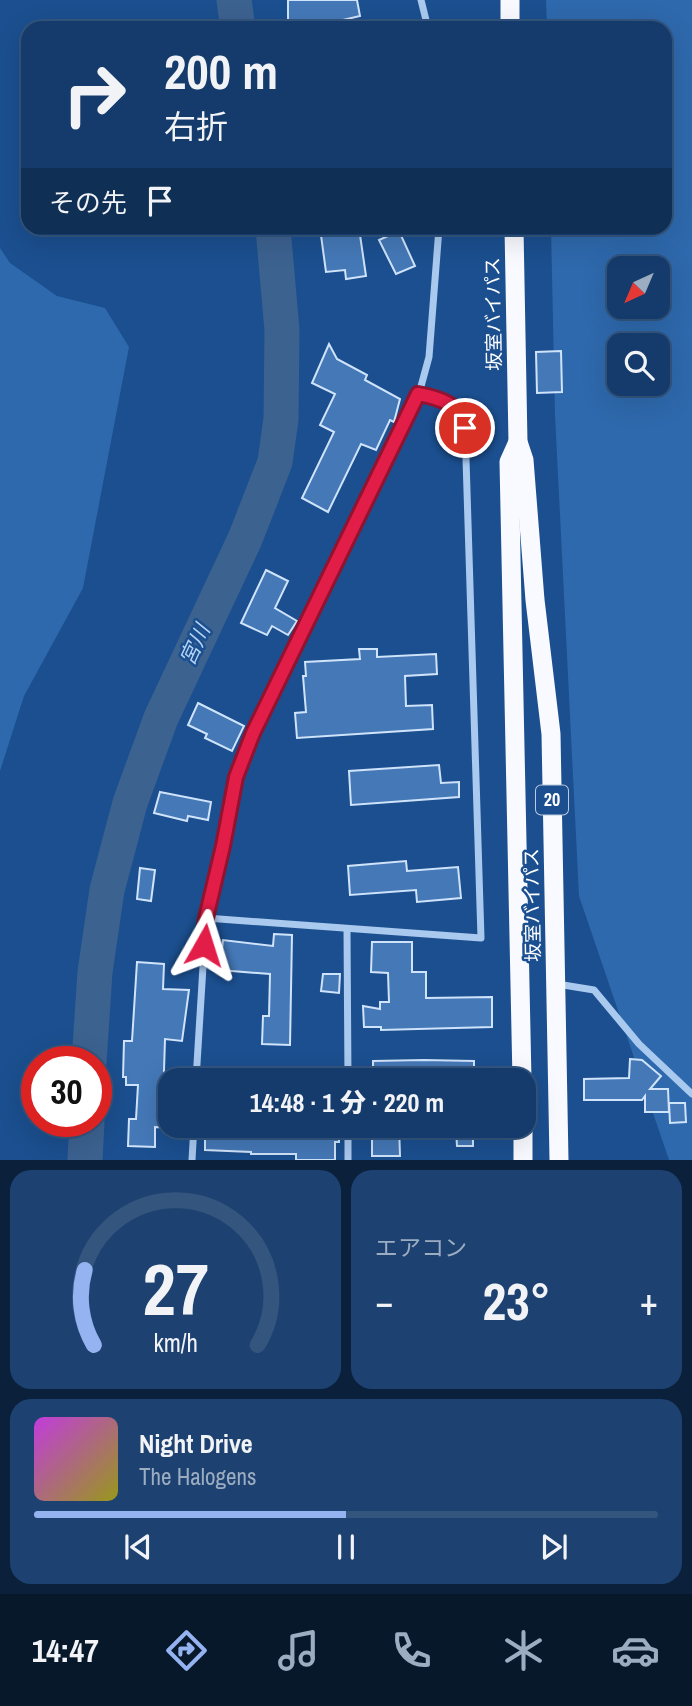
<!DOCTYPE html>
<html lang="ja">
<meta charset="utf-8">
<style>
:root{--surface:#143b6b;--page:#1d4271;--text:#f1f3f6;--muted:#9dadc1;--line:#33557e;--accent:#95b2f1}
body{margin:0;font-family:"Archivo Narrow","Noto Sans JP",sans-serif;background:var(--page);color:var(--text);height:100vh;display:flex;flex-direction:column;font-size:26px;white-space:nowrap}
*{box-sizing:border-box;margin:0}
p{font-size:23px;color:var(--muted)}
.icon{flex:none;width:38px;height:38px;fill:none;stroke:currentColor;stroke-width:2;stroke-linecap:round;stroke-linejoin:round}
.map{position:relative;height:1160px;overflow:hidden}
.sheet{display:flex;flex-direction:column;gap:10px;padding:10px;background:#0b203b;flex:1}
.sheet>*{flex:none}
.guide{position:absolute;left:21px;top:21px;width:651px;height:214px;border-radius:21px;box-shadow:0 7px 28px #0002,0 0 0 2px var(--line);background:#143b6b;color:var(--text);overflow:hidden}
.needle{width:46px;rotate:224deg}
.controls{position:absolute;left:607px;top:256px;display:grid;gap:14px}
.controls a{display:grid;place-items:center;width:63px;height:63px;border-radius:14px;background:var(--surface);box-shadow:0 7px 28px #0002,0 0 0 2px var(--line);font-size:35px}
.speed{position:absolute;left:21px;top:1046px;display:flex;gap:14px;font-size:35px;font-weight:700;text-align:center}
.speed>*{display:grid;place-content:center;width:91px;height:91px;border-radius:50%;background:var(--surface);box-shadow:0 7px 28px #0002,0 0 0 2px var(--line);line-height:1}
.speed .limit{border:10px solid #d22;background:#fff;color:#111}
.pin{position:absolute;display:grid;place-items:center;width:60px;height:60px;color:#fff;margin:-30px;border:4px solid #fff;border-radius:50%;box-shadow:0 2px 7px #0007}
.me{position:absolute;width:77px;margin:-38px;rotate:6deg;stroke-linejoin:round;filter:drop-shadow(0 0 5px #0008)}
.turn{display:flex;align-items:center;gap:24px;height:147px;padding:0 28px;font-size:32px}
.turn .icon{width:91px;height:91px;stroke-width:2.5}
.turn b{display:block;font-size:49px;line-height:60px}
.then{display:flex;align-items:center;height:66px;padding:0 28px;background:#0003;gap:14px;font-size:26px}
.big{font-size:52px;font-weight:800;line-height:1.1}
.sheet .tile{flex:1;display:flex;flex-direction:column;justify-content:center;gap:10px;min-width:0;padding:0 24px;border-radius:21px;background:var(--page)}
.sheet .dial{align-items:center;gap:0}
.dial svg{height:182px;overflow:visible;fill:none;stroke:var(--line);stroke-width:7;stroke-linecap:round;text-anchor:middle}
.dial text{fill:var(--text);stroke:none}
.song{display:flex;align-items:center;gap:21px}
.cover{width:84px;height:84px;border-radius:10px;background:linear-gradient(135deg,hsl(290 70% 55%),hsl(60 70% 35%))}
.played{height:7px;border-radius:4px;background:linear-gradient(90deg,var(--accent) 50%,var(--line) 50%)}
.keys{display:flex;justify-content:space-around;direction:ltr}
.heat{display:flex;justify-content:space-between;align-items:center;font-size:38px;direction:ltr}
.sheet .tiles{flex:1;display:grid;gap:10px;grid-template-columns:1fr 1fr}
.tile:last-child{grid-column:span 2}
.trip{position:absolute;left:158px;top:1068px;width:378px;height:70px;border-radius:21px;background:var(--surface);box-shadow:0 7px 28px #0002,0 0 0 2px var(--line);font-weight:800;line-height:70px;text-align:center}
.menu{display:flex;height:112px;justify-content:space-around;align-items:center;background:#08182b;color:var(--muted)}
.menu .icon{width:49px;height:49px}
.menu .active{color:var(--accent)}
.menu b{font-size:32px;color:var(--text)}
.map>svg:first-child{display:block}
.green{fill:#2e69ad;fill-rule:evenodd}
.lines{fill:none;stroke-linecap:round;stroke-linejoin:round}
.river{stroke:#3c6290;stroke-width:35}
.building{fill:#4478b7;stroke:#cfe3fa;stroke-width:2}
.minor{stroke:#a9c9ee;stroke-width:7}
.trunk{stroke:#f8faff;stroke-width:19}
.route-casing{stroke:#92132f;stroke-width:18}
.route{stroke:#e11d48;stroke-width:12}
.labels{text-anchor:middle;stroke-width:5;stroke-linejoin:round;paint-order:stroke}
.shield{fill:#1b4f8f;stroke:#bbcadd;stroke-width:2}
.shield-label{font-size:18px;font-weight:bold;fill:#fff}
.street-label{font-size:19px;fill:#fff;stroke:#1b4f8f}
.water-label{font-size:21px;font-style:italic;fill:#b5d3f5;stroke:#1b4f8f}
</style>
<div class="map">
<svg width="692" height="1160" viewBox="0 0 692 1160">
<rect width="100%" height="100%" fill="#1b4f8f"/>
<g class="green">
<path d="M546,0H692V1160H669L579,896L555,415L551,228H665V28H547ZM620,268H658V306H620ZM620,345H658V383H620Z"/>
<path d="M0,248L10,263L57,296L105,308L129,347L83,588L24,696L0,771Z"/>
</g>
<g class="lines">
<g class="river">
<path d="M234,0L238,28"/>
<path d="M89,1062L95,972L107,890L130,803L161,718L245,539L275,462L281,419L282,330L273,228"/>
<path d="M85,1160L87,1122"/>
</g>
</g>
<g class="building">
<path d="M288,0H357L360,16L330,23L332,28H288Z"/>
<path d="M320,228H359L366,276L346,279L345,270L326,272Z"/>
<path d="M399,231L415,266L396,274L379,240Z"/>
<path d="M329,344L337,359L367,375L365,380L400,399L394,422L390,420L376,450L361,444L328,512L302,498L334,432L320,425L335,394L312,383Z"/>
<path d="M561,351L562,392L537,393L536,352Z"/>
<path d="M266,570L288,581L275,608L297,621L288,635L272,626L267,635L241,623Z"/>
<path d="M359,649H377V657L436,654L437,674L405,676L406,706L432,705L433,729L297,738L295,713L306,712L303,676H306L305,662L360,659Z"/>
<path d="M198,703L244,726L232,751L205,738L207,734L188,725Z"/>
<path d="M439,765L441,783L459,782V797L351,805L349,771Z"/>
<path d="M160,792L211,802L208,820L188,816L187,821L154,813Z"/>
<path d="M406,861L407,871L458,867L461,898L417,902L416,890L350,895L348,866Z"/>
<path d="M140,868L155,870L151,901L137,899Z"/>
<path d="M274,934L292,935L290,1045L262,1044L263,1016H269L270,974L220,970L223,940L273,946Z"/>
<path d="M372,942H412V972H426V998L492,997V1027L381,1030V1027H364L363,1006L380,1009V1002H389L388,973L371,972Z"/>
<path d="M137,962L164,964L163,989L189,990L182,1041L165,1039L163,1102V1106L170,1107V1128L155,1127V1147L128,1146L129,1119H136L138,1085H126V1077H123L124,1041H132Z"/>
<path d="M323,974H340L339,993L321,991Z"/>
<path d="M630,1059L642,1060L661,1076L650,1089H668L669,1112H645V1096L642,1100H584V1079L629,1078Z"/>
<path d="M424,1060L474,1061V1080H373V1061Z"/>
<path d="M669,1103H685L686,1122L670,1123Z"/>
<path d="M251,1125H276V1132L323,1133V1125H339V1142H335V1160H296V1154H251V1152L205,1150V1126L251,1128Z"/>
<path d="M372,1125H399L400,1156H372Z"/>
<path d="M456,1129H473V1146H457Z"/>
</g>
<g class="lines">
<g class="minor">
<path d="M421,0L428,28"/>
<path d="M206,918L481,938L465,427C460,404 440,398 418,394"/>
<path d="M347,929L348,1080"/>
<path d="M557,984L594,990L639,1044L692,1094"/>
<path d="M196,1080L206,918L223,846L236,777L253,733L420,390L429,357L439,228"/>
<path d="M348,1125V1160"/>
<path d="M192,1160L194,1125"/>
</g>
<g class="trunk">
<path d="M510,0V28"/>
<path d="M514,228L518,442L524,460L535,600L551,734L559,1160"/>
<path d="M518,442L509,462L522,1080"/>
<path d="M523,1125V1160"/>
</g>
</g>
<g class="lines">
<defs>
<path id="route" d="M204,945L206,918L223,846L236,777L253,733L418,394C440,398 460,404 465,428"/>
</defs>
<use href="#route" class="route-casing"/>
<use href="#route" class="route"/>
</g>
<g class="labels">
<rect class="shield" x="536" y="785.5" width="32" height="29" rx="5"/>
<g class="shield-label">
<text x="552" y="806">20</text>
</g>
<g class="street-label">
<text transform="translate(493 314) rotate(-91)" y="7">坂室バイパス</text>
<text transform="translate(532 905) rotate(-91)" y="7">坂室バイパス</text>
</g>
<g class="water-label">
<text transform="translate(195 645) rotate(-65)" y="7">宮川</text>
</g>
</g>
</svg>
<div class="controls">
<a><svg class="needle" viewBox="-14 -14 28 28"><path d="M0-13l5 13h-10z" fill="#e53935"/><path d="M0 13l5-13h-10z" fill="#9dadc1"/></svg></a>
<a><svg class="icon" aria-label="search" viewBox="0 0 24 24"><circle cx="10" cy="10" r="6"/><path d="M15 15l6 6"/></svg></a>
</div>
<div class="speed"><div class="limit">30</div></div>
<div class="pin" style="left:465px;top:428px;background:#d93025"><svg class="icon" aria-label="arrive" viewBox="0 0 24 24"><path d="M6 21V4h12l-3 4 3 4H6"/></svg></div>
<svg class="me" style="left:204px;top:945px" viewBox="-20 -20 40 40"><path d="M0-17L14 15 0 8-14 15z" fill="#e11d48" stroke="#fff" stroke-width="4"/></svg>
<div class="trip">14:48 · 1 分 · 220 m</div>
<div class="guide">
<div class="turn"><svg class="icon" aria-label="right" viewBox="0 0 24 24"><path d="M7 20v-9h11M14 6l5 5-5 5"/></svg><div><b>200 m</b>右折</div></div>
<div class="then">その先<svg class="icon" aria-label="arrive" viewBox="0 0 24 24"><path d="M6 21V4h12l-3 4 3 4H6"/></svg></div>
</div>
</div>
<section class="sheet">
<div class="tiles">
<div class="tile dial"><svg viewBox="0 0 100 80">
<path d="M14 69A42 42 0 1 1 86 69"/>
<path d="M14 69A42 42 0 0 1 10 36" stroke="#95b2f1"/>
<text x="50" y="56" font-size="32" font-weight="700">27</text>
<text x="50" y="72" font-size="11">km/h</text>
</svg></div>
<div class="tile"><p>エアコン</p>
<div class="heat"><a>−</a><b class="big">23°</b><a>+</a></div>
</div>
<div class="tile">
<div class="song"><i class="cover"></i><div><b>Night Drive</b><p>The Halogens</p></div></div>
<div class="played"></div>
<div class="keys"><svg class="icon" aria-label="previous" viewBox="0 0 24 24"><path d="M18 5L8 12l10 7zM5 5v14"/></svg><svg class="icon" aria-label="pause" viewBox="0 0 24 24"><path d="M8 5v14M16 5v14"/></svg><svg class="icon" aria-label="next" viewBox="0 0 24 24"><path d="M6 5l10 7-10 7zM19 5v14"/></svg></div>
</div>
</div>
</section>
<nav class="menu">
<b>14:47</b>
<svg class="icon active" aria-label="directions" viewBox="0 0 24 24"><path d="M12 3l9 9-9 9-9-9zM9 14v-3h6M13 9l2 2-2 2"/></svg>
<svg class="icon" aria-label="music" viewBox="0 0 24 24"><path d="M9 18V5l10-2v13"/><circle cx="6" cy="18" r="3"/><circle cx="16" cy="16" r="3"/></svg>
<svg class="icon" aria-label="phone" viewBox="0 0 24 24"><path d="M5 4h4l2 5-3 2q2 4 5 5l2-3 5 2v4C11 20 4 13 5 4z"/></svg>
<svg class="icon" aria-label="climate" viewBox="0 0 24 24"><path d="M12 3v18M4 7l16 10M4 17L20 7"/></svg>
<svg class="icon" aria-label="car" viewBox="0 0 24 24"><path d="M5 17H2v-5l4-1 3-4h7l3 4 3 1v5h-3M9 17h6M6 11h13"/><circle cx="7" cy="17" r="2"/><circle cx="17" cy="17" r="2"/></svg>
</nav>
